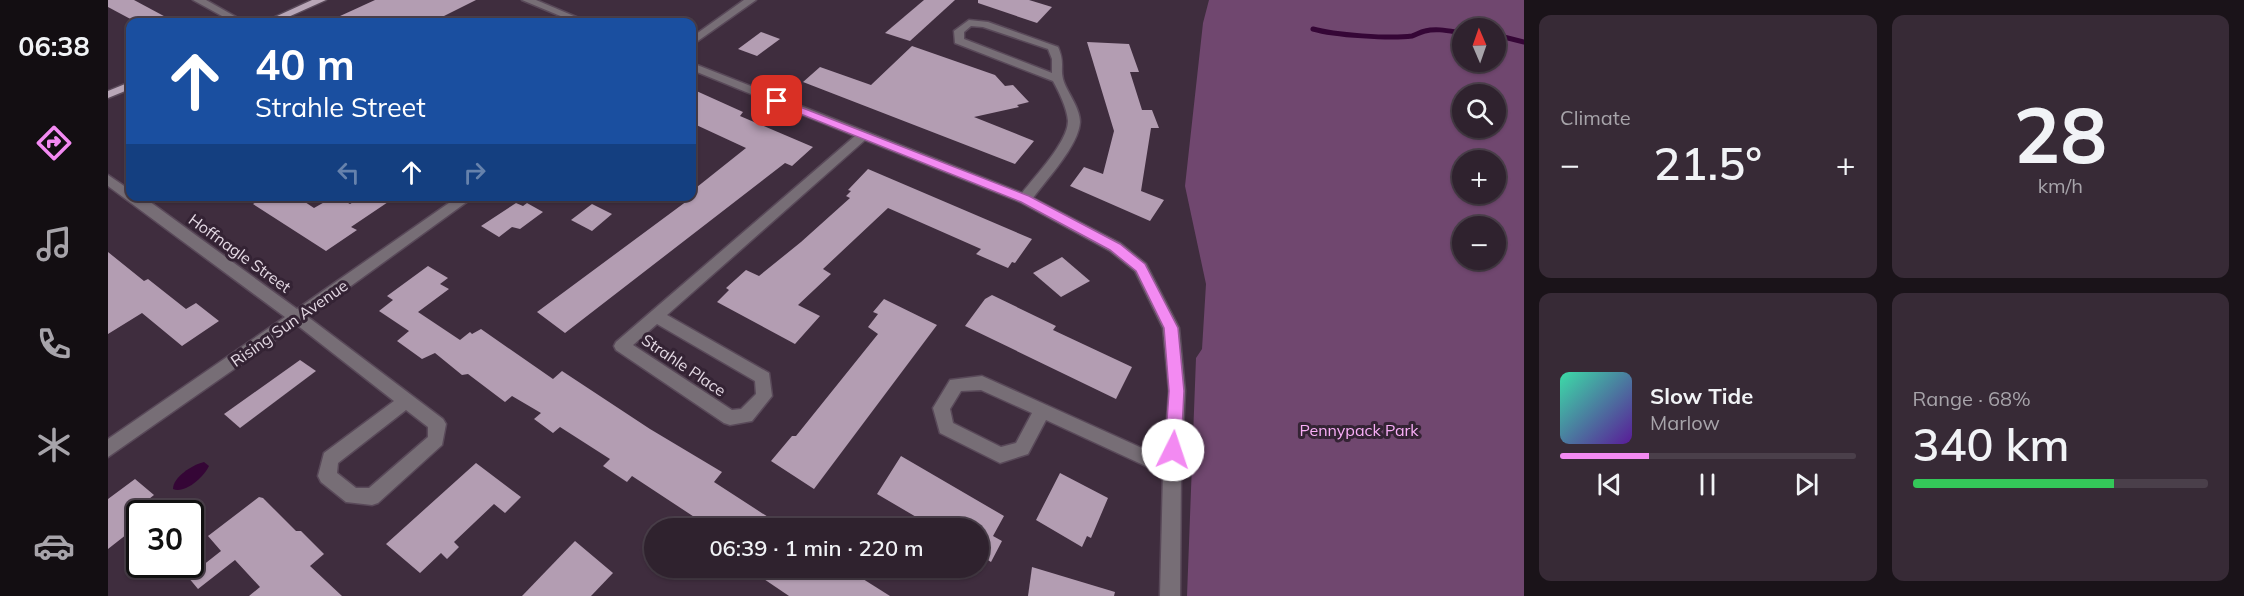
<!DOCTYPE html>
<meta charset="utf-8">
<style>
:root{--surface:#2f222e;--page:#372a36;--text:#f1f3f6;--muted:#a7a4aa;--line:#4a3f4a;--accent:#f38af2}
body{margin:0;font-family:Mulish,sans-serif;background:var(--page);color:var(--text);height:100vh;display:flex;flex-direction:column;font-size:22px;white-space:nowrap}
*{box-sizing:border-box;margin:0}
p{font-size:20px;color:var(--muted)}
.icon{flex:none;width:33px;height:33px;fill:none;stroke:currentColor;stroke-width:2;stroke-linecap:round;stroke-linejoin:round}
.map{position:relative;flex:1;overflow:hidden}
.sheet{display:flex;flex-direction:column;gap:15px;padding:15px;background:#1a1319;width:720px}
.sheet>*{flex:none}
.banner{position:absolute;left:18px;top:18px;width:570px;height:183px;border-radius:12px;box-shadow:0 2px 4px #0004,0 0 0 2px var(--line);background:#1a4fa0;color:#fff;overflow:hidden}
.needle{width:39px;rotate:358deg}
.controls{position:absolute;left:1344px;top:18px;display:grid;gap:12px}
.controls a{display:grid;place-items:center;width:54px;height:54px;border-radius:50%;background:var(--surface);box-shadow:0 2px 4px #0004,0 0 0 2px var(--line);font-size:30px}
.speed{position:absolute;left:18px;top:500px;display:flex;gap:12px;font-size:30px;font-weight:700;text-align:center}
.speed>*{display:grid;place-content:center;width:78px;height:78px;border-radius:50%;background:var(--surface);box-shadow:0 2px 4px #0004,0 0 0 2px var(--line);line-height:1}
.speed .limit{border:3px solid #111;border-radius:9px;background:#fff;color:#111}
.pin{position:absolute;display:grid;place-items:center;width:51px;height:51px;color:#fff;margin:-26px;border-radius:12px;box-shadow:0 3px 9px #0006}
.me{position:absolute;width:66px;margin:-33px;rotate:4deg;stroke-linejoin:round;filter:drop-shadow(0 0 4px #0008)}
.turn{display:flex;align-items:center;gap:21px;height:126px;padding:0 30px;font-size:27px}
.turn .icon{width:78px;height:78px;stroke-width:2.5}
.turn b{display:block;font-size:42px;line-height:51px}
.lanes{display:flex;align-items:center;height:57px;padding:0 30px;background:#0003;justify-content:center;gap:30px;direction:ltr}
.lanes .off{opacity:.35}
.big{font-size:45px;font-weight:600;line-height:1.1}
.sheet .tile{flex:1;display:flex;flex-direction:column;justify-content:center;gap:9px;min-width:0;padding:0 21px;border-radius:12px;background:var(--page)}
.sheet .dial{align-items:center;gap:0}
.dial b{font-size:78px;line-height:1}
.song{display:flex;align-items:center;gap:18px}
.cover{width:72px;height:72px;border-radius:9px;background:linear-gradient(135deg,hsl(160 70% 55%),hsl(270 70% 35%))}
.played{height:6px;border-radius:3px;background:linear-gradient(90deg,var(--accent) 30%,var(--line) 30%)}
.keys{display:flex;justify-content:space-around;direction:ltr}
.heat{display:flex;justify-content:space-between;align-items:center;font-size:33px;direction:ltr}
.charge{height:9px;border-radius:4px;background:linear-gradient(90deg,#34c759 68%,var(--line) 0)}
.sheet .tiles{flex:1;display:grid;gap:15px;grid-template-columns:repeat(2,1fr)}
.trip{position:absolute;left:536px;top:518px;width:345px;height:60px;border-radius:30px;background:var(--surface);box-shadow:0 2px 4px #0004,0 0 0 2px var(--line);font-weight:600;line-height:60px;text-align:center}
main{display:flex;flex:1;min-height:0}
.menu{display:flex;flex-direction:column;width:108px;justify-content:space-around;align-items:center;background:#130e12;color:var(--muted)}
.menu .icon{width:42px;height:42px}
.menu .current{color:var(--accent)}
.menu b{font-size:27px;color:var(--text)}
.map>svg:first-child{display:block}
.green{fill:#70476f;fill-rule:evenodd}
.water{fill:#350636}
.lines{fill:none;stroke-linecap:round;stroke-linejoin:round}
.stream{stroke:#350636;stroke-width:5}
.building{fill:#b39db2}
.minor-casing{stroke:#594959;stroke-width:3}
.major-casing{stroke:#594959;stroke-width:3}
.minor{fill:#776e76;fill-rule:evenodd}
.major{fill:#b8a6b7;fill-rule:evenodd}
.route{fill:#f38af2;stroke:#9e5a9d;stroke-width:1.5}
.labels{text-anchor:middle;stroke-width:6;stroke-linejoin:round;paint-order:stroke}
.street-label{font-size:16px;fill:#e4d9e4;stroke:#342334}
.park-label{font-size:16px;fill:#f9aef7;stroke:#342334}
</style>
<main>
<nav class="menu">
<b>06:38</b>
<svg class="icon current" aria-label="directions" viewBox="0 0 24 24"><path d="M12 3l9 9-9 9-9-9zM9 14v-3h6M13 9l2 2-2 2"/></svg>
<svg class="icon" aria-label="music" viewBox="0 0 24 24"><path d="M9 18V5l10-2v13"/><circle cx="6" cy="18" r="3"/><circle cx="16" cy="16" r="3"/></svg>
<svg class="icon" aria-label="phone" viewBox="0 0 24 24"><path d="M5 4h4l2 5-3 2q2 4 5 5l2-3 5 2v4C11 20 4 13 5 4z"/></svg>
<svg class="icon" aria-label="climate" viewBox="0 0 24 24"><path d="M12 3v18M4 7l16 10M4 17L20 7"/></svg>
<svg class="icon" aria-label="car" viewBox="0 0 24 24"><path d="M5 17H2v-5l4-1 3-4h7l3 4 3 1v5h-3M9 17h6M6 11h13"/><circle cx="7" cy="17" r="2"/><circle cx="17" cy="17" r="2"/></svg>
</nav>
<div class="map">
<svg width="1416" height="596" viewBox="0 0 1416 596">
<rect width="100%" height="100%" fill="#3f2d3e"/>
<path class="green" d="M1101,0H1416V596H1079L1088,358L1094,349L1098,284L1077,186L1095,23ZM1354,28H1388V62H1354ZM1354,94H1388V128H1354ZM1354,160H1388V194H1354ZM1354,226H1388V260H1354Z"/>
<path class="water" d="M96,462L101,466C96,477 77,494 65,489C65,477 84,465 96,462Z"/>
<g class="lines">
<g class="stream">
<path d="M1205,29C1226,35 1282,39 1304,36C1308,35 1312,32 1317,31C1329,28 1341,31 1354,33"/>
<path d="M1388,35L1416,42"/>
</g>
</g>
<g class="building">
<path d="M0,0H26L67,22H28L0,7Z"/>
<path d="M267,0H368L324,22H219Z"/>
<path d="M816,0H847L802,41L777,33Z"/>
<path d="M870,0H921L944,7L929,23L870,3Z"/>
<path d="M653,32L672,39L649,56L630,49Z"/>
<path d="M979,42L1021,44L1031,72H1022L1034,110H1044L1051,128H1043L1033,191L1056,200L1042,221L962,186L976,167L995,174L1006,131Z"/>
<path d="M804,46L887,75L897,86L905,85L921,102L909,105L911,107L866,117L926,141L907,164L695,82L712,67L763,85Z"/>
<path d="M584,89L635,112L632,116L705,147L684,166L677,163L457,333L429,312L583,198L580,196H584V191L638,148L584,123Z"/>
<path d="M760,169L924,239L907,263L904,262L900,268L868,254L873,249L780,208L715,269L723,274L690,305L712,316L687,344L609,302L621,290L618,288L638,270L651,276L693,242L742,198L738,196L743,191L740,190Z"/>
<path d="M157,196H188L206,208L227,196L242,204L255,196H289L243,227L249,230L218,251L145,204Z"/>
<path d="M408,203L415,206L419,203L435,212L412,229L404,227L391,237L373,226Z"/>
<path d="M484,204L504,214L484,231L463,220Z"/>
<path d="M0,252L36,281L40,279L78,309L88,303L111,321L74,346L34,313L0,334Z"/>
<path d="M954,257L982,281L953,297L925,273Z"/>
<path d="M320,266L340,278L332,284L341,289L310,312L352,340L362,332L364,334L373,329L445,379L454,371L542,429L614,472L606,482L677,528H603L524,476L519,482L495,466L502,459L452,427L445,433L426,419L433,413L404,396L397,402L360,374L354,375L327,353L314,359L289,341L301,331L271,311L285,300L279,296Z"/>
<path d="M884,295L948,326L945,330L1024,367L1008,399L857,326L877,299Z"/>
<path d="M776,299L829,325L706,489L663,461L684,436H688L770,334L760,327L770,314L765,312Z"/>
<path d="M192,360L208,371L132,428L116,414Z"/>
<path d="M793,456L896,516L885,536L894,541L883,562L873,556L870,562V528H827L769,494Z"/>
<path d="M368,463L413,497L397,513L386,504L346,542L351,547L339,559L333,553L312,573L278,544Z"/>
<path d="M952,473L1000,498L983,538L979,536L974,547L928,520Z"/>
<path d="M27,479L46,495L18,517L28,527L0,549V499Z"/>
<path d="M151,497L155,498L188,531H193L216,554L202,566L234,596H141L152,587L127,560L90,589L80,577L113,551L100,536Z"/>
<path d="M467,541L505,573L483,596H414Z"/>
<path d="M638,567H736L782,596H681Z"/>
<path d="M924,567L1007,592L1006,596H920Z"/>
</g>
<g class="lines">
<defs>
<g id="minor">
<path d="M85,0H98L137,22H125Z"/>
<path d="M414,0H428L480,22H467Z"/>
<path d="M636,0H648L584,45V37Z"/>
<path d="M861,20L880,22L950,47C957,63 952,67 955,79C958,91 972,107 972,122C971,145 939,179 925,198L1012,243L1038,264L1071,328L1077,391L1073,470L1072,596H1052L1055,474L938,420L920,454L892,463L832,433L825,408L842,380L874,376L1056,458L1061,391L1055,328L1027,271L1002,251L912,202L757,140L559,315L661,373L664,396L644,421L622,425L616,423L508,350L506,346L508,342L747,136L584,70V63L914,193C927,176 960,142 960,121C959,108 951,92 945,81L847,43L846,31ZM863,26L875,27L940,49L944,59V73L856,39V32ZM549,324L647,381L648,394L633,409L624,410L525,345ZM873,390L924,413L908,443L893,447L845,423L842,409L853,391Z"/>
<path d="M0,175L22,190V196H34L189,309L351,196H367L200,317L335,419L338,424L334,445L270,503L264,505L238,502L213,482L210,476L216,453L286,401L189,325L0,457V439L177,317L0,186ZM298,410L320,427V437L261,488H248L229,473L230,463Z"/>
</g>
<g id="major">
<path d="M204,0H218L169,22H156Z"/>
<path d="M22,82V89L0,98V91Z"/>
</g>
</defs>
<use href="#minor" class="minor-casing"/>
<use href="#major" class="major-casing"/>
<use href="#minor" class="minor"/>
<use href="#major" class="major"/>
</g>
<path class="route" d="M669,98L921,196L1012,244L1037,264L1070,328L1076,391L1073,450L1071,455L1065,457L1059,455L1057,450L1061,391L1056,328L1028,271L1002,250L913,202L665,103L664,101Z"/>
<g class="labels">
<g class="street-label">
<text transform="translate(132 253) rotate(36)" y="6">Hoffnagle Street</text>
<text transform="translate(181 323) rotate(-35)" y="6">Rising Sun Avenue</text>
<text transform="translate(576 365) rotate(34)" y="6">Strahle Place</text>
</g>
<g class="park-label">
<text x="1251" y="436">Pennypack Park</text>
</g>
</g>
</svg>
<div class="controls">
<a><svg class="needle" viewBox="-14 -14 28 28"><path d="M0-13l5 13h-10z" fill="#e53935"/><path d="M0 13l5-13h-10z" fill="#a7a4aa"/></svg></a>
<a><svg class="icon" aria-label="search" viewBox="0 0 24 24"><circle cx="10" cy="10" r="6"/><path d="M15 15l6 6"/></svg></a>
<a>+</a>
<a>−</a>
</div>
<div class="speed"><div class="limit">30</div></div>
<div class="pin" style="left:669px;top:101px;background:#d93025"><svg class="icon" aria-label="arrive" viewBox="0 0 24 24"><path d="M6 21V4h12l-3 4 3 4H6"/></svg></div>
<svg class="me" style="left:1065px;top:450px" viewBox="-20 -20 40 40"><circle r="19" fill="#fff"/><path d="M0-13L10 11 0 6-10 11z" fill="#f38af2"/></svg>
<div class="trip">06:39 · 1 min · 220 m</div>
<div class="banner">
<div class="turn"><svg class="icon" aria-label="ahead" viewBox="0 0 24 24"><path d="M12 20V5M6 11l6-6 6 6"/></svg><div><b>40 m</b>Strahle Street</div></div>
<div class="lanes"><svg class="icon off" aria-label="left" viewBox="0 0 24 24"><path d="M17 20v-9H6M10 6l-5 5 5 5"/></svg><svg class="icon" aria-label="ahead" viewBox="0 0 24 24"><path d="M12 20V5M6 11l6-6 6 6"/></svg><svg class="icon off" aria-label="right" viewBox="0 0 24 24"><path d="M7 20v-9h11M14 6l5 5-5 5"/></svg></div>
</div>
</div>
<section class="sheet">
<div class="tiles">
<div class="tile"><p>Climate</p>
<div class="heat"><a>−</a><b class="big">21.5°</b><a>+</a></div>
</div>
<div class="tile dial"><b>28</b><p>km/h</p></div>
<div class="tile">
<div class="song"><i class="cover"></i><div><b>Slow Tide</b><p>Marlow</p></div></div>
<div class="played"></div>
<div class="keys"><svg class="icon" aria-label="previous" viewBox="0 0 24 24"><path d="M18 5L8 12l10 7zM5 5v14"/></svg><svg class="icon" aria-label="pause" viewBox="0 0 24 24"><path d="M8 5v14M16 5v14"/></svg><svg class="icon" aria-label="next" viewBox="0 0 24 24"><path d="M6 5l10 7-10 7zM19 5v14"/></svg></div>
</div>
<div class="tile"><p>Range · 68%</p><b class="big">340 km</b><div class="charge"></div></div>
</div>
</section>
</main>
